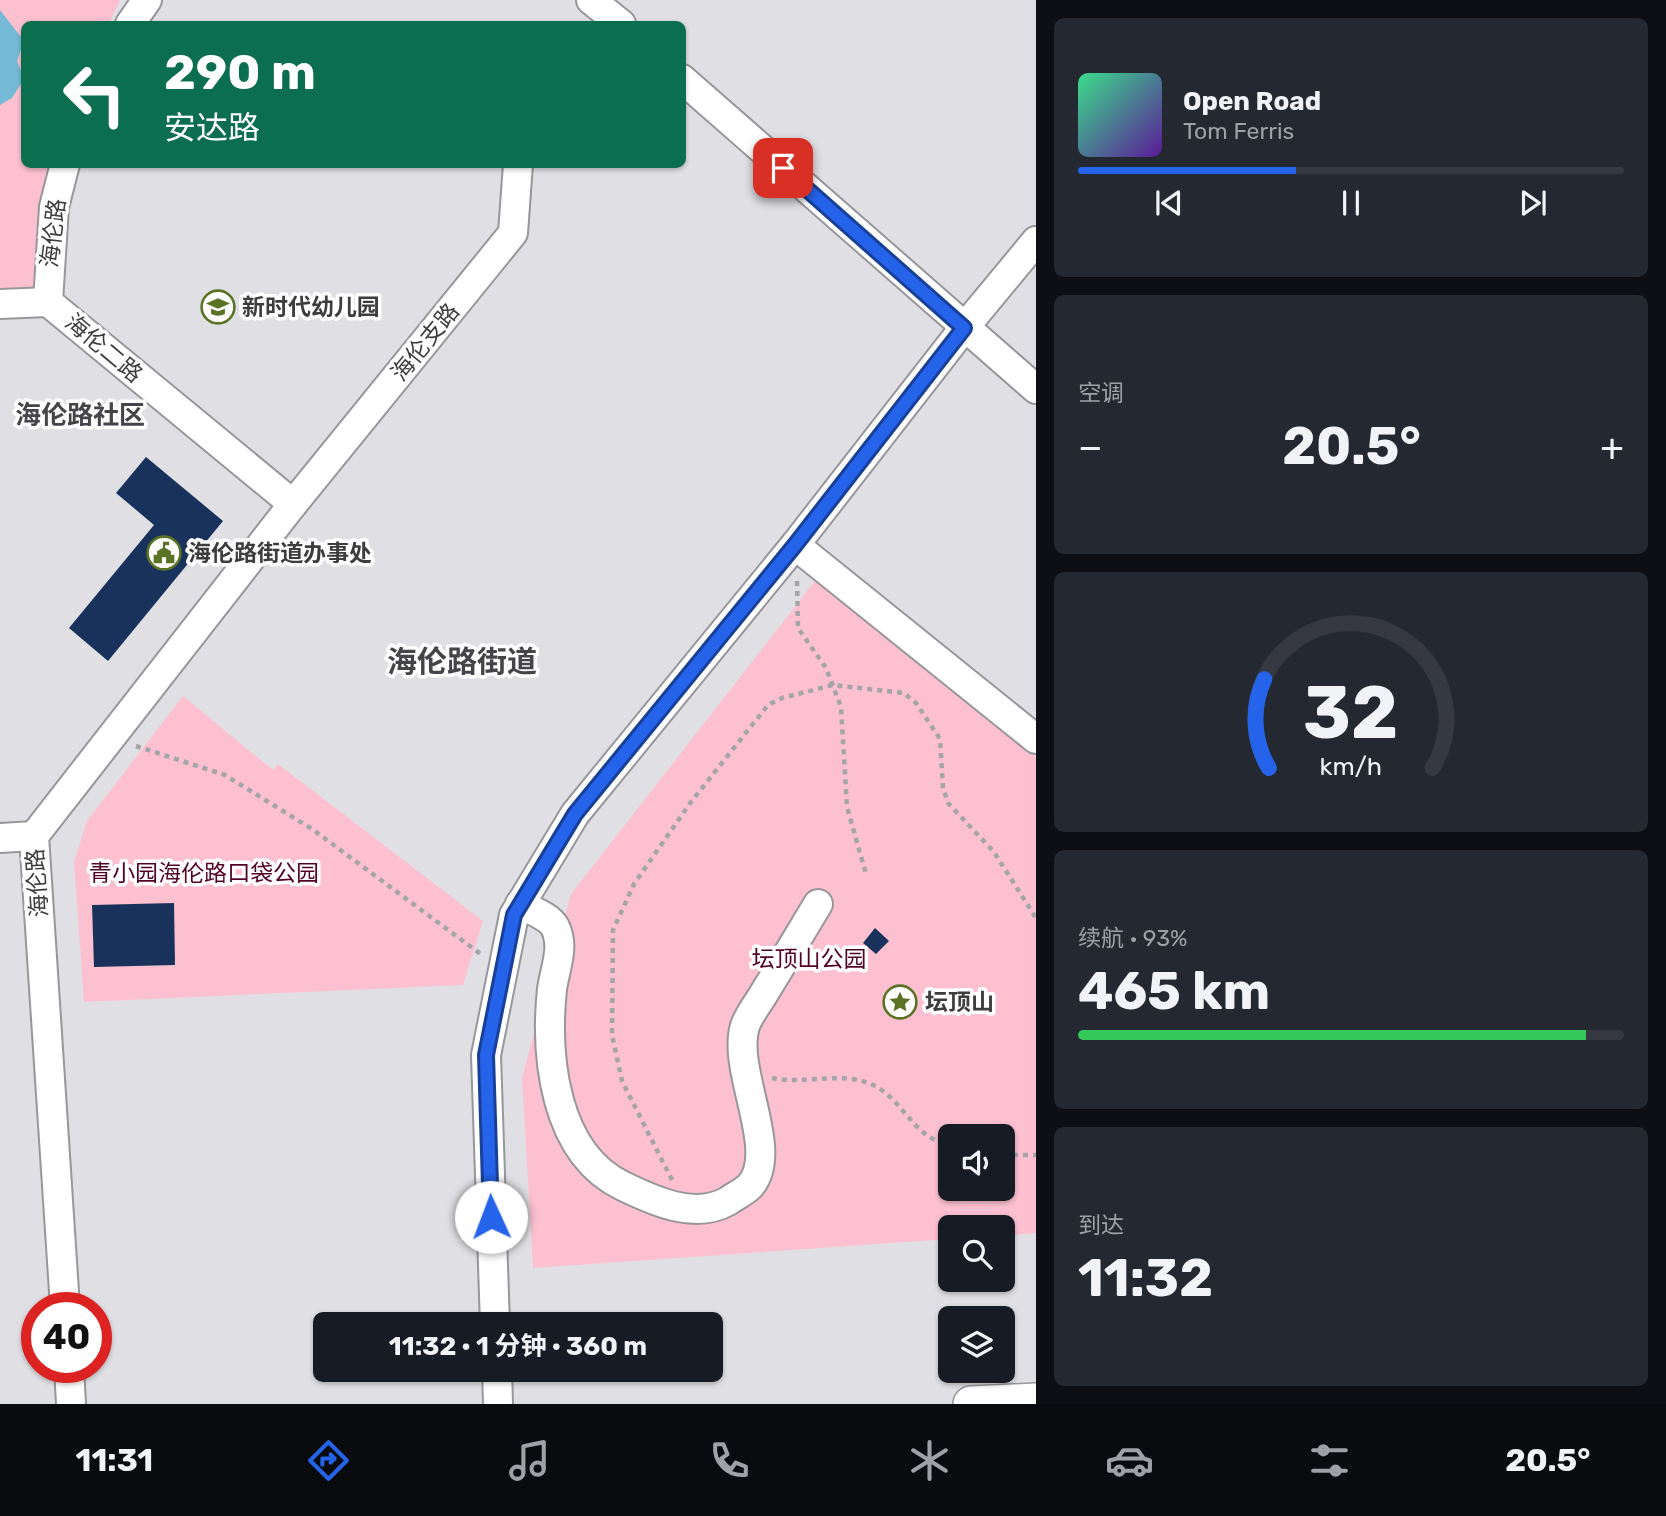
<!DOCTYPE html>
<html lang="zh">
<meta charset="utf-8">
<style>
:root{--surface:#171b24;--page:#242831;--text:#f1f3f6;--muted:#9ea1a6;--line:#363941;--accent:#2563eb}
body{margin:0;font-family:Rubik,"Noto Sans SC",sans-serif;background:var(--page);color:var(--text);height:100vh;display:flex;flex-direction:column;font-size:26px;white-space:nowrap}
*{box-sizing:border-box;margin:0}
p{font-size:23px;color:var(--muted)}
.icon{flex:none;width:38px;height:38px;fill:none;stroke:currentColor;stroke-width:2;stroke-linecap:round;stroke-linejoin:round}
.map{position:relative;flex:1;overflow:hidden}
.details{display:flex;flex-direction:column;gap:18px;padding:18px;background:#0d0f14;width:630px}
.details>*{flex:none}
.hud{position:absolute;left:21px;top:21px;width:665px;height:147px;border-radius:10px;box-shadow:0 2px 5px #0004;background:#0b6e4f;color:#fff;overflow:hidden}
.tools{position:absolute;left:938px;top:1124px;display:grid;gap:14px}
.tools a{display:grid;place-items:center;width:77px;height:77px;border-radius:10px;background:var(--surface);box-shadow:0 2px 5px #0004;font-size:35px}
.speed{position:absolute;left:21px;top:1292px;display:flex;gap:14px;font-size:35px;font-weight:700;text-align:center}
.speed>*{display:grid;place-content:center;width:91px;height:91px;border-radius:50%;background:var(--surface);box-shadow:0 2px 5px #0004;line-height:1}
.speed .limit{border:10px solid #d22;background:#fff;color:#111}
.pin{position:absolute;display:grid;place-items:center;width:60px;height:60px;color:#fff;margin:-30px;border-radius:14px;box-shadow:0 4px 10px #0006}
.me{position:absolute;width:77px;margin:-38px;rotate:358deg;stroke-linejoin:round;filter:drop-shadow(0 0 5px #0008)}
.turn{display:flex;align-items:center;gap:24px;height:147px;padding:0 28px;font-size:32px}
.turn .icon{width:91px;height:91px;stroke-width:2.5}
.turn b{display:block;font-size:49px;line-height:60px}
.big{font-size:52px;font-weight:700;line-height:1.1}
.details .widget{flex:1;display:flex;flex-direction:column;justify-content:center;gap:10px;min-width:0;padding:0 24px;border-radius:10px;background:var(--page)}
.details .dial{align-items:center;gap:0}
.dial svg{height:182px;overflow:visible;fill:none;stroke:var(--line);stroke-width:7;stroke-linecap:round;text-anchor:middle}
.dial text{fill:var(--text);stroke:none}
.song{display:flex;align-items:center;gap:21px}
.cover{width:84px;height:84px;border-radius:10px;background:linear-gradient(135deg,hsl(150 70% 55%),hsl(270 70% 35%))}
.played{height:7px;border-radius:4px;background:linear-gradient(90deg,var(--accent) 40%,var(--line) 40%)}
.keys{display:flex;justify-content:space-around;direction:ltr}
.heat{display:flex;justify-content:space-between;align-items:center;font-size:38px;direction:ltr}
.charge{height:10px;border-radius:5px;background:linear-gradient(90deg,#34c759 93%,var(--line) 0)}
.trip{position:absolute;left:313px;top:1312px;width:410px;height:70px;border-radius:10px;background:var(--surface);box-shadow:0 2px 5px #0004;font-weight:700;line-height:70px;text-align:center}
.dock{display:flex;height:112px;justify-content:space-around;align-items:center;background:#090b0e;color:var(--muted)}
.dock .icon{width:49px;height:49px}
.dock .active{color:var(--accent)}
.dock b{font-size:32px;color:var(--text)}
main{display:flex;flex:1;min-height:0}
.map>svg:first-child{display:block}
.green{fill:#fcc0d0;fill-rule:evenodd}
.water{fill:#75bad6}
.building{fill:#19325b}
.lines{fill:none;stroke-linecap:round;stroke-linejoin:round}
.minor-casing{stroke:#97969a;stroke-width:32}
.major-casing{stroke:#97969a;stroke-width:38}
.path{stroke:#a5a5a8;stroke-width:4.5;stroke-dasharray:5 5;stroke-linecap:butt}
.minor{stroke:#fff;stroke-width:28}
.major{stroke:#fff;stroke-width:35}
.route-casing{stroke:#184099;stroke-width:18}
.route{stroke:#2563eb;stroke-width:12}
.labels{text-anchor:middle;stroke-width:7;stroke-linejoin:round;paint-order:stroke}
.street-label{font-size:23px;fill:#3d3d3e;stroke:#fff}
.poi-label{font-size:23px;font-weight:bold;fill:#3d3d3e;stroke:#fff;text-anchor:start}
.park-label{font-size:23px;fill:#510226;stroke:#fff}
.quarter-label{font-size:26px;font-weight:bold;fill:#454448;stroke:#fff}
.district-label{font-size:30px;font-weight:bold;fill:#454448;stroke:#fff}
</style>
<main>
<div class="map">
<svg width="1036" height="1404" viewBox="0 0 1036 1404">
<rect width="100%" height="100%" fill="#e0e0e4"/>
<g class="green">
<path d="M0,0H120L109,24H24V164L55,165L43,200L33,295L0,293Z"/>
<path d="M815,581L1036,757V1233L1003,1236V1227H950V1239L533,1268L522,1078L571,894ZM950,1136H1003V1188H950Z"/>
<path d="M183,696L273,770L278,764L483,921L463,985L84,1002L74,862L87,821Z"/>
</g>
<path class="water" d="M0,10L24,41L17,61L24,79L12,98L0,105Z"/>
<g class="building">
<path d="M146,457L223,521L108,661L69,628L154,525L116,493Z"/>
<path d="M174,903L175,965L94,967L92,905Z"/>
<path d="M875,928L889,941L876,954L863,943Z"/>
</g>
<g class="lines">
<defs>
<g id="minor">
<path d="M591,0L621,24"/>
<path d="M130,24L147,0"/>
<path d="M682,79L1036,389"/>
<path d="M48,302L54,207L65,164"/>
<path d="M0,304L48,302L293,504"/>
<path d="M795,545L1036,739"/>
<path d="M0,838L34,836"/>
<path d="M520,904C530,910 549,916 555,927C565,947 555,968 552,989C545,1056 554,1153 623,1186C654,1201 695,1220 728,1201C735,1196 744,1192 750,1186C781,1151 731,1070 745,1026C749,1014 760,1001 766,990C784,961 801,932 818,904"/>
<path d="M65,1307L34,836L293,504L513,233L518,164"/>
<path d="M495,1325L486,1055L514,915L575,814L795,545L964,328L1036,241"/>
<path d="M69,1367L71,1404"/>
<path d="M497,1370L498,1404"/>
</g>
<path id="major" d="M971,1404L1036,1401"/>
</defs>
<use href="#minor" class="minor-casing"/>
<use href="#major" class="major-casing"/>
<g class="path">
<path d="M797,581L798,628L826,668L841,707L847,807L866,874"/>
<path d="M136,746L225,775L312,829L482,955"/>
<path d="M772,1078C805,1085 845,1070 875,1086C905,1102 914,1139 950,1145"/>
<path d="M1003,1155H1036"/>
<path d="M672,1180L622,1081L612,1035L613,930L634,884L691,802L768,705L782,698L833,685L904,693L916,703L940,739L943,788L948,803L994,852L1036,918"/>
</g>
<use href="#minor" class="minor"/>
<use href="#major" class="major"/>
</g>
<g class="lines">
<defs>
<path id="route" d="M491,1217L486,1055L514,915L575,814L795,545L964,328L783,168"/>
</defs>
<use href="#route" class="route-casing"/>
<use href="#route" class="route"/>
</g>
<defs>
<symbol id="school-ring" viewBox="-11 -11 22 22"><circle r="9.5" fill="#fff" stroke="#5b7325" stroke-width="1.5"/><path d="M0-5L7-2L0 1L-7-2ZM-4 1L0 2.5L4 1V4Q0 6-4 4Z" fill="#5b7325"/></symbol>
<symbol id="civic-ring" viewBox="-11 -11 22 22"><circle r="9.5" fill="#fff" stroke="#5b7325" stroke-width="1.5"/><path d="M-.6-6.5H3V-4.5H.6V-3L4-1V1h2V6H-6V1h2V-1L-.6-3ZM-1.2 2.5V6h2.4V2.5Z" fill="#5b7325"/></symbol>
<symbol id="sight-ring" viewBox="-11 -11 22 22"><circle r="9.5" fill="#fff" stroke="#5b7325" stroke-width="1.5"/><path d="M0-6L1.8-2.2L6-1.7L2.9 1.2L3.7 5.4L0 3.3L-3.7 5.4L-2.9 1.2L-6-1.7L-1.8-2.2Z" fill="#5b7325"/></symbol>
</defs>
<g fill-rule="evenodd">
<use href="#school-ring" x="199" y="288" width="38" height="38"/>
<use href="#civic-ring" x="145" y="534" width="38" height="38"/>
<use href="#sight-ring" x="881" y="983" width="38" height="38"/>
</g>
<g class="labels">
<g class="street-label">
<text transform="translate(53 233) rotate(-83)" y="8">海伦路</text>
<text transform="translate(425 342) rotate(-51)" y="8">海伦支路</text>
<text transform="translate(104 348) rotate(40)" y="8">海伦二路</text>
<text transform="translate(37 883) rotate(-94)" y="8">海伦路</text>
</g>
<g class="poi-label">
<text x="242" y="315">新时代幼儿园</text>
<text x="188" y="561">海伦路街道办事处</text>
<text x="925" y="1010">坛顶山</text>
</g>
<g class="park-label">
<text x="204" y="881">青小园海伦路口袋公园</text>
<text x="809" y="967">坛顶山公园</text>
</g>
<g class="quarter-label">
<text x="80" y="424">海伦路社区</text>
</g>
<g class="district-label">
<text x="462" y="672">海伦路街道</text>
</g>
</g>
</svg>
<div class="tools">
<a><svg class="icon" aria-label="sound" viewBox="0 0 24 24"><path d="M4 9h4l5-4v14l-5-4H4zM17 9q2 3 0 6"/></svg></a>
<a><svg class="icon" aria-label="search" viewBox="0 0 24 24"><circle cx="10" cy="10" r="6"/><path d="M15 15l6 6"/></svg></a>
<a><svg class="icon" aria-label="layers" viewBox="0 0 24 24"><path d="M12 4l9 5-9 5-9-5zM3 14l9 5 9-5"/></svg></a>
</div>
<div class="speed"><div class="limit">40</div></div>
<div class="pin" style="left:783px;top:168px;background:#d93025"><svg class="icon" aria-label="arrive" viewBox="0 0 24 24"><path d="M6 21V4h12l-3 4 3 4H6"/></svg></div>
<svg class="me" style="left:491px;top:1217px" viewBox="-20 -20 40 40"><circle r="19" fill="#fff"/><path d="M0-13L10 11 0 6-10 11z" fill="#2563eb"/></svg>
<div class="trip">11:32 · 1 分钟 · 360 m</div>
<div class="hud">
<div class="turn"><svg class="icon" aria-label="left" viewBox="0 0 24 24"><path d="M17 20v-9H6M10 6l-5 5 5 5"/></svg><div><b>290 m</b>安达路</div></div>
</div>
</div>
<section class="details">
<div class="widget">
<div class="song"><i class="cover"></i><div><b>Open Road</b><p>Tom Ferris</p></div></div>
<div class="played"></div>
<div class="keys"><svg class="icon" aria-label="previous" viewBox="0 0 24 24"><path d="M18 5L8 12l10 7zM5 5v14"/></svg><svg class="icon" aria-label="pause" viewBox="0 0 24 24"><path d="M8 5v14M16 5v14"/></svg><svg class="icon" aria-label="next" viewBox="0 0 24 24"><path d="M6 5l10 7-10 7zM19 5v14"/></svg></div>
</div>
<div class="widget"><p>空调</p>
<div class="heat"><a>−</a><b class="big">20.5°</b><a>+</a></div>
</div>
<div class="widget dial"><svg viewBox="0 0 100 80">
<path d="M14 69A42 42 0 1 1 86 69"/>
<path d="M14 69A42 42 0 0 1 12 30" stroke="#2563eb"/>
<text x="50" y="56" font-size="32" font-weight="700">32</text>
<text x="50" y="72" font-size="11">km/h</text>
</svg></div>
<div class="widget"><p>续航 · 93%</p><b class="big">465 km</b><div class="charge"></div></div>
<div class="widget"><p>到达</p><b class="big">11:32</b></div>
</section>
</main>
<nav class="dock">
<b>11:31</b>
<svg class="icon active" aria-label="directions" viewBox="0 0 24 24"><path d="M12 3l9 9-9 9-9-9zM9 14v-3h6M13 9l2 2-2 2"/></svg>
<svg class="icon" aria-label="music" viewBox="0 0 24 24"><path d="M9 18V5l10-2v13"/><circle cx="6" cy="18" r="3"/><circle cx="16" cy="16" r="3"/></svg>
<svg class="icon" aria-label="phone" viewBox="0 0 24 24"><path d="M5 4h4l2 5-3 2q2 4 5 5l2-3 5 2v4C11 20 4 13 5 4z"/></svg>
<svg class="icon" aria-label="climate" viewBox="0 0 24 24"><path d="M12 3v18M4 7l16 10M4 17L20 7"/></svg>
<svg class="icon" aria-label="car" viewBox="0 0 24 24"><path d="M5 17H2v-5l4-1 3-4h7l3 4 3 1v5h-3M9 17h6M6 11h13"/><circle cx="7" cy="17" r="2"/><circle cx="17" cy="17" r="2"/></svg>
<svg class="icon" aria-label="filters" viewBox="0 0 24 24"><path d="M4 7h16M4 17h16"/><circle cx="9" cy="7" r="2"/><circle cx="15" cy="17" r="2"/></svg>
<b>20.5°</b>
</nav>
